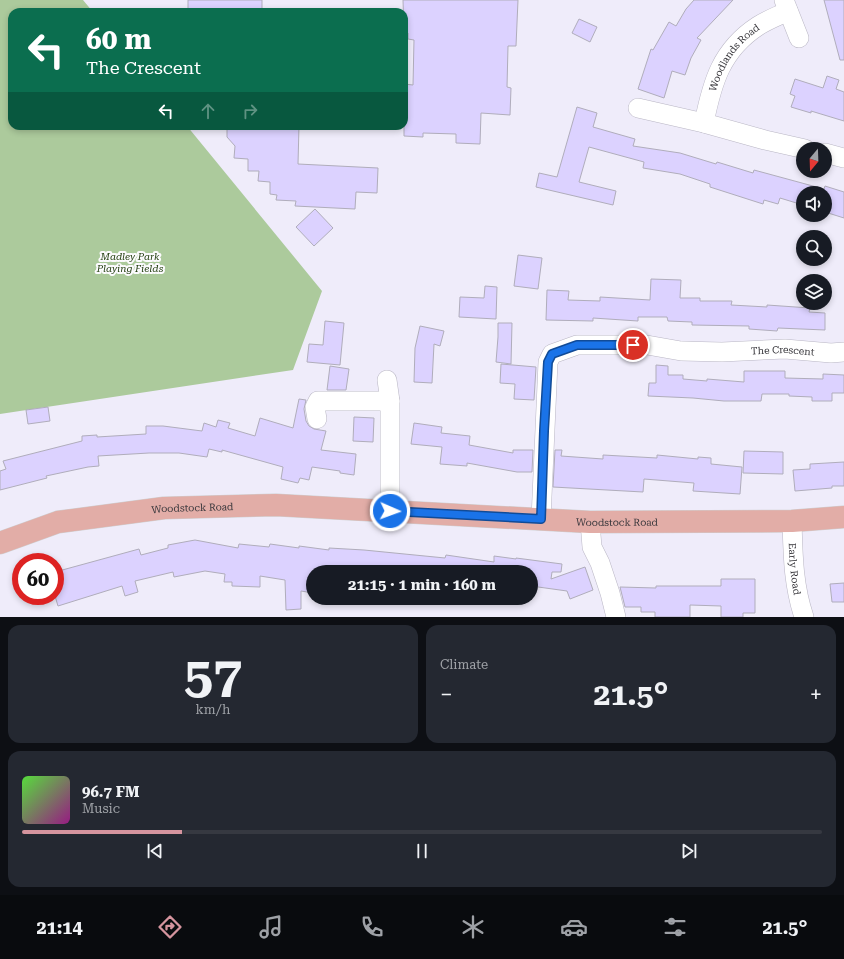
<!DOCTYPE html>
<meta charset="utf-8">
<style>
:root{--surface:#171b24;--page:#242831;--text:#f1f3f6;--muted:#9ea1a6;--line:#363941;--accent:#d5949e}
body{margin:0;font-family:"Roboto Serif",serif;background:var(--page);color:var(--text);height:100vh;display:flex;flex-direction:column;font-size:15px;white-space:nowrap}
*{box-sizing:border-box;margin:0}
p{font-size:13px;color:var(--muted)}
.icon{flex:none;width:22px;height:22px;fill:none;stroke:currentColor;stroke-width:2;stroke-linecap:round;stroke-linejoin:round}
.map{position:relative;height:617px;overflow:hidden}
.side{display:flex;flex-direction:column;gap:8px;padding:8px;background:#0d0f14;flex:1}
.side>*{flex:none}
.banner{position:absolute;left:8px;top:8px;width:400px;height:122px;border-radius:12px;box-shadow:0 2px 6px #0003;background:#0b6e4f;color:#fff;overflow:hidden}
.needle{width:26px;rotate:199deg}
.fabs{position:absolute;left:796px;top:142px;display:grid;gap:8px}
.fabs a{display:grid;place-items:center;width:36px;height:36px;border-radius:50%;background:var(--surface);box-shadow:0 2px 6px #0003;font-size:20px}
.speed{position:absolute;left:12px;top:553px;display:flex;gap:8px;font-size:20px;font-weight:700;text-align:center}
.speed>*{display:grid;place-content:center;width:52px;height:52px;border-radius:50%;background:var(--surface);box-shadow:0 2px 6px #0003;line-height:1}
.speed .limit{border:6px solid #d22;background:#fff;color:#111}
.pin{position:absolute;display:grid;place-items:center;width:34px;height:34px;color:#fff;margin:-17px;border:2px solid #fff;border-radius:50%;box-shadow:0 1px 4px #0007}
.me{position:absolute;width:44px;margin:-22px;rotate:92deg;stroke-linejoin:round;filter:drop-shadow(0 0 3px #0008)}
.turn{display:flex;align-items:center;gap:14px;height:84px;padding:0 12px;font-size:18px}
.turn .icon{width:52px;height:52px;stroke-width:2.5}
.turn b{display:block;font-size:28px;line-height:34px}
.lanes{display:flex;align-items:center;height:38px;padding:0 12px;background:#0003;justify-content:center;gap:20px;direction:ltr}
.lanes .off{opacity:.35}
.big{font-size:30px;font-weight:700;line-height:1.1}
.side .tile{flex:1;display:flex;flex-direction:column;justify-content:center;gap:6px;min-width:0;padding:0 14px;border-radius:12px;background:var(--page)}
.side .dial{align-items:center;gap:0}
.dial b{font-size:52px;line-height:1}
.song{display:flex;align-items:center;gap:12px}
.cover{width:48px;height:48px;border-radius:6px;background:linear-gradient(135deg,hsl(110 70% 55%),hsl(310 70% 35%))}
.played{height:4px;border-radius:2px;background:linear-gradient(90deg,var(--accent) 20%,var(--line) 20%)}
.keys{display:flex;justify-content:space-around;direction:ltr}
.heat{display:flex;justify-content:space-between;align-items:center;font-size:22px;direction:ltr}
.side .tiles{flex:1;display:grid;gap:8px;grid-template-columns:1fr 1fr}
.tile:last-child{grid-column:span 2}
.trip{position:absolute;left:306px;top:565px;width:232px;height:40px;border-radius:20px;background:var(--surface);box-shadow:0 2px 6px #0003;font-weight:700;line-height:40px;text-align:center}
.menu{display:flex;height:64px;justify-content:space-around;align-items:center;background:#090b0e;color:var(--muted)}
.menu .icon{width:28px;height:28px}
.menu .active{color:var(--accent)}
.menu b{font-size:18px;color:var(--text)}
.map>svg:first-child{display:block}
.green{fill:#acca9c}
.building{fill:#dcd2ff;stroke:#b0adbb}
.lines{fill:none;stroke-linecap:round;stroke-linejoin:round}
.minor-casing{stroke:#b9b6c4;stroke-width:20}
.primary-casing{stroke:#cfcfd0;stroke-width:23}
.minor{stroke:#fff;stroke-width:19}
.primary{stroke:#e2ada7;stroke-width:22}
.route-casing{stroke:#114b97;stroke-width:10}
.route{stroke:#1a73e8;stroke-width:7}
.labels{text-anchor:middle;stroke-width:4;stroke-linejoin:round;paint-order:stroke}
.street-label{font-size:10px;fill:#37363b;stroke:#fcfbfe}
.park-label{font-size:10px;font-style:italic;fill:#223e0f;stroke:#fcfbfe}
</style>
<div class="map">
<svg width="844" height="617" viewBox="0 0 844 617">
<rect width="100%" height="100%" fill="#efecfa"/>
<path class="green" d="M0,0H83L93,12H12V126H187L322,291L293,370L0,414Z"/>
<g class="building">
<rect x="188" y="0" width="74" height="12"/>
<path d="M403,0H518L516,46H508L507,87L511,88L510,115L481,113L480,144L456,143V134L423,133V137L404,136V84L413,85L414,40L408,39V33H404Z"/>
<path d="M694,0H733L697,38L701,40L691,58L685,75L672,71L664,98L638,89L651,49L653,50L669,22L676,26L686,9Z"/>
<path d="M824,0H844V60H840Z"/>
<path d="M579,19L597,27L590,42L572,33Z"/>
<path d="M827,76L839,80L836,89L844,92V121L811,111V113L791,107L795,96L790,94L795,79L823,88Z"/>
<path d="M577,107L597,113L593,127L635,139L633,146L680,153L716,164L717,162L753,173L754,170L824,189L825,186L844,192V218L825,212V193H803V205L780,198L778,204L764,200L763,204L710,187V184L680,174L643,168L644,162L589,147L579,182L616,191L613,205L536,187L539,173L557,177Z"/>
<path d="M227,126H299L298,164L378,168L377,193L356,192L355,209L295,206L296,201L276,200L277,195L270,194V182L258,181L259,171H248V159L234,158L235,146L227,137Z"/>
<path d="M315,209L333,228L314,246L296,227Z"/>
<path d="M518,255L542,258L538,289L514,286Z"/>
<path d="M651,279L681,280L680,298H700V301H732L731,305L767,307V305L810,308L809,312L825,313V330L778,328L777,331L749,329V326L692,325V322L668,321L667,317H638V321L593,318V321L546,320L547,290L569,291L568,300L600,301V297L650,300Z"/>
<path d="M485,286L497,287L496,319L459,317L460,297L484,298Z"/>
<path d="M325,321L344,323L340,365L307,362L309,344L323,345Z"/>
<path d="M498,323H512L511,364L496,362L498,337Z"/>
<path d="M420,326L444,331L440,346L434,344L432,383L414,382L415,348Z"/>
<path d="M501,364L536,367L534,400L514,399L515,384L500,383Z"/>
<path d="M656,365L668,366V375H683V379L707,381V379L744,382V371H785V378L823,379V374L844,375V393H832V401H812V397L789,396V394H762L761,401H724L693,398L648,396L649,383H656Z"/>
<path d="M330,366L349,369L346,390H327Z"/>
<path d="M299,399L306,400L304,409L306,421L309,426L314,429L326,431L321,450L356,454L354,475L340,473V471L312,467L309,480L300,478L298,483L281,479L283,467L222,450V452L209,449L207,457L179,453H149L98,456L99,466L88,467L46,476L47,478L0,490V471L6,469L3,461L82,441V436L97,435V437L146,434V426H163L202,431L204,423L216,427L218,420L230,423L228,428L255,436L260,418L293,428Z"/>
<path d="M48,407L50,421L28,424L26,410Z"/>
<path d="M354,417L374,418L373,442L353,441Z"/>
<path d="M414,423L442,427L441,433L470,436L469,445L513,453V450H533L532,472H517L467,463V466L440,464L442,447L411,444Z"/>
<path d="M555,450H562L561,456L603,459V455L657,458V455L698,459V457L711,458V464L742,467L740,494L693,491L694,483L644,479L643,492L553,487Z"/>
<path d="M744,451L783,452V474L743,473Z"/>
<path d="M844,462V486H832V488L795,491L793,470L810,469V464Z"/>
<path d="M195,540L238,548L239,544L269,547L270,544L299,548V546L329,550V548L364,550L445,558L446,555L494,562V556L516,559V558L562,564L561,572H552L551,579L585,567L593,590L570,599L567,591L531,586V572H313V593L301,591V609L286,610L285,580L260,576V587L232,586V582H224L225,574L205,571L174,577L173,572L135,581L138,592L125,596L122,586L58,606L55,596V572L139,549L141,555L168,548V545Z"/>
<path d="M721,579H755V613H743V617H721V606L690,605V617H655V612H641V607H625L620,587L656,588V586H721Z"/>
<path d="M844,583V602H832L830,584Z"/>
</g>
<g class="lines">
<defs>
<g id="minor">
<path d="M784,0L799,38"/>
<path d="M638,108L704,123L765,140L805,149"/>
<path id="s1" d="M704,123C712,83 721,50 758,26C767,20 778,16 788,11"/>
<path d="M825,153L844,158"/>
<path d="M387,380L390,401V511"/>
<path d="M317,419L315,407L318,401H390"/>
<path id="s2" d="M541,519L548,362L552,354L577,345H647L681,351L722,352L785,349L831,353L844,352"/>
<path id="s3" d="M792,521C793,554 793,584 804,617"/>
<path d="M590,522L592,547L600,563L610,593L616,617"/>
</g>
<g id="primary">
<path id="s4" d="M0,543L58,522L164,508L276,505L590,522L792,521L844,517"/>
</g>
</defs>
<use href="#minor" class="minor-casing"/>
<use href="#primary" class="primary-casing"/>
<use href="#minor" class="minor"/>
<use href="#primary" class="primary"/>
</g>
<g class="lines">
<defs>
<path id="route" d="M390,511L541,519L544,431L548,362L552,354L577,345H633"/>
</defs>
<use href="#route" class="route-casing"/>
<use href="#route" class="route"/>
</g>
<g class="labels">
<g class="street-label">
<text dy="4" stroke="none"><textPath href="#s1" startOffset="74">Woodlands Road</textPath></text>
<text dy="4" stroke="none"><textPath href="#s2" startOffset="399">The Crescent</textPath></text>
<text dy="4" stroke="none"><textPath href="#s4" startOffset="197">Woodstock Road</textPath></text>
<text dy="4" stroke="none"><textPath href="#s4" startOffset="622">Woodstock Road</textPath></text>
<text dy="4" stroke="none"><textPath href="#s3" startOffset="48">Early Road</textPath></text>
</g>
<g class="park-label">
<text x="130" y="260">Madley Park<tspan x="130" dy="12">Playing Fields</tspan></text>
</g>
</g>
</svg>
<div class="fabs">
<a><svg class="needle" viewBox="-14 -14 28 28"><path d="M0-13l5 13h-10z" fill="#e53935"/><path d="M0 13l5-13h-10z" fill="#9ea1a6"/></svg></a>
<a><svg class="icon" aria-label="sound" viewBox="0 0 24 24"><path d="M4 9h4l5-4v14l-5-4H4zM17 9q2 3 0 6"/></svg></a>
<a><svg class="icon" aria-label="search" viewBox="0 0 24 24"><circle cx="10" cy="10" r="6"/><path d="M15 15l6 6"/></svg></a>
<a><svg class="icon" aria-label="layers" viewBox="0 0 24 24"><path d="M12 4l9 5-9 5-9-5zM3 14l9 5 9-5"/></svg></a>
</div>
<div class="speed"><div class="limit">60</div></div>
<div class="pin" style="left:633px;top:345px;background:#d93025"><svg class="icon" aria-label="arrive" viewBox="0 0 24 24"><path d="M6 21V4h12l-3 4 3 4H6"/></svg></div>
<svg class="me" style="left:390px;top:511px" viewBox="-20 -20 40 40"><circle r="17" fill="#1a73e8" stroke="#fff" stroke-width="3"/><path d="M0-11L8 9 0 5-8 9z" fill="#fff"/></svg>
<div class="trip">21:15 · 1 min · 160 m</div>
<div class="banner">
<div class="turn"><svg class="icon" aria-label="left" viewBox="0 0 24 24"><path d="M17 20v-9H6M10 6l-5 5 5 5"/></svg><div><b>60 m</b>The Crescent</div></div>
<div class="lanes"><svg class="icon" aria-label="left" viewBox="0 0 24 24"><path d="M17 20v-9H6M10 6l-5 5 5 5"/></svg><svg class="icon off" aria-label="ahead" viewBox="0 0 24 24"><path d="M12 20V5M6 11l6-6 6 6"/></svg><svg class="icon off" aria-label="right" viewBox="0 0 24 24"><path d="M7 20v-9h11M14 6l5 5-5 5"/></svg></div>
</div>
</div>
<section class="side">
<div class="tiles">
<div class="tile dial"><b>57</b><p>km/h</p></div>
<div class="tile"><p>Climate</p>
<div class="heat"><a>−</a><b class="big">21.5°</b><a>+</a></div>
</div>
<div class="tile">
<div class="song"><i class="cover"></i><div><b>96.7 FM</b><p>Music</p></div></div>
<div class="played"></div>
<div class="keys"><svg class="icon" aria-label="previous" viewBox="0 0 24 24"><path d="M18 5L8 12l10 7zM5 5v14"/></svg><svg class="icon" aria-label="pause" viewBox="0 0 24 24"><path d="M8 5v14M16 5v14"/></svg><svg class="icon" aria-label="next" viewBox="0 0 24 24"><path d="M6 5l10 7-10 7zM19 5v14"/></svg></div>
</div>
</div>
</section>
<nav class="menu">
<b>21:14</b>
<svg class="icon active" aria-label="directions" viewBox="0 0 24 24"><path d="M12 3l9 9-9 9-9-9zM9 14v-3h6M13 9l2 2-2 2"/></svg>
<svg class="icon" aria-label="music" viewBox="0 0 24 24"><path d="M9 18V5l10-2v13"/><circle cx="6" cy="18" r="3"/><circle cx="16" cy="16" r="3"/></svg>
<svg class="icon" aria-label="phone" viewBox="0 0 24 24"><path d="M5 4h4l2 5-3 2q2 4 5 5l2-3 5 2v4C11 20 4 13 5 4z"/></svg>
<svg class="icon" aria-label="climate" viewBox="0 0 24 24"><path d="M12 3v18M4 7l16 10M4 17L20 7"/></svg>
<svg class="icon" aria-label="car" viewBox="0 0 24 24"><path d="M5 17H2v-5l4-1 3-4h7l3 4 3 1v5h-3M9 17h6M6 11h13"/><circle cx="7" cy="17" r="2"/><circle cx="17" cy="17" r="2"/></svg>
<svg class="icon" aria-label="filters" viewBox="0 0 24 24"><path d="M4 7h16M4 17h16"/><circle cx="9" cy="7" r="2"/><circle cx="15" cy="17" r="2"/></svg>
<b>21.5°</b>
</nav>
